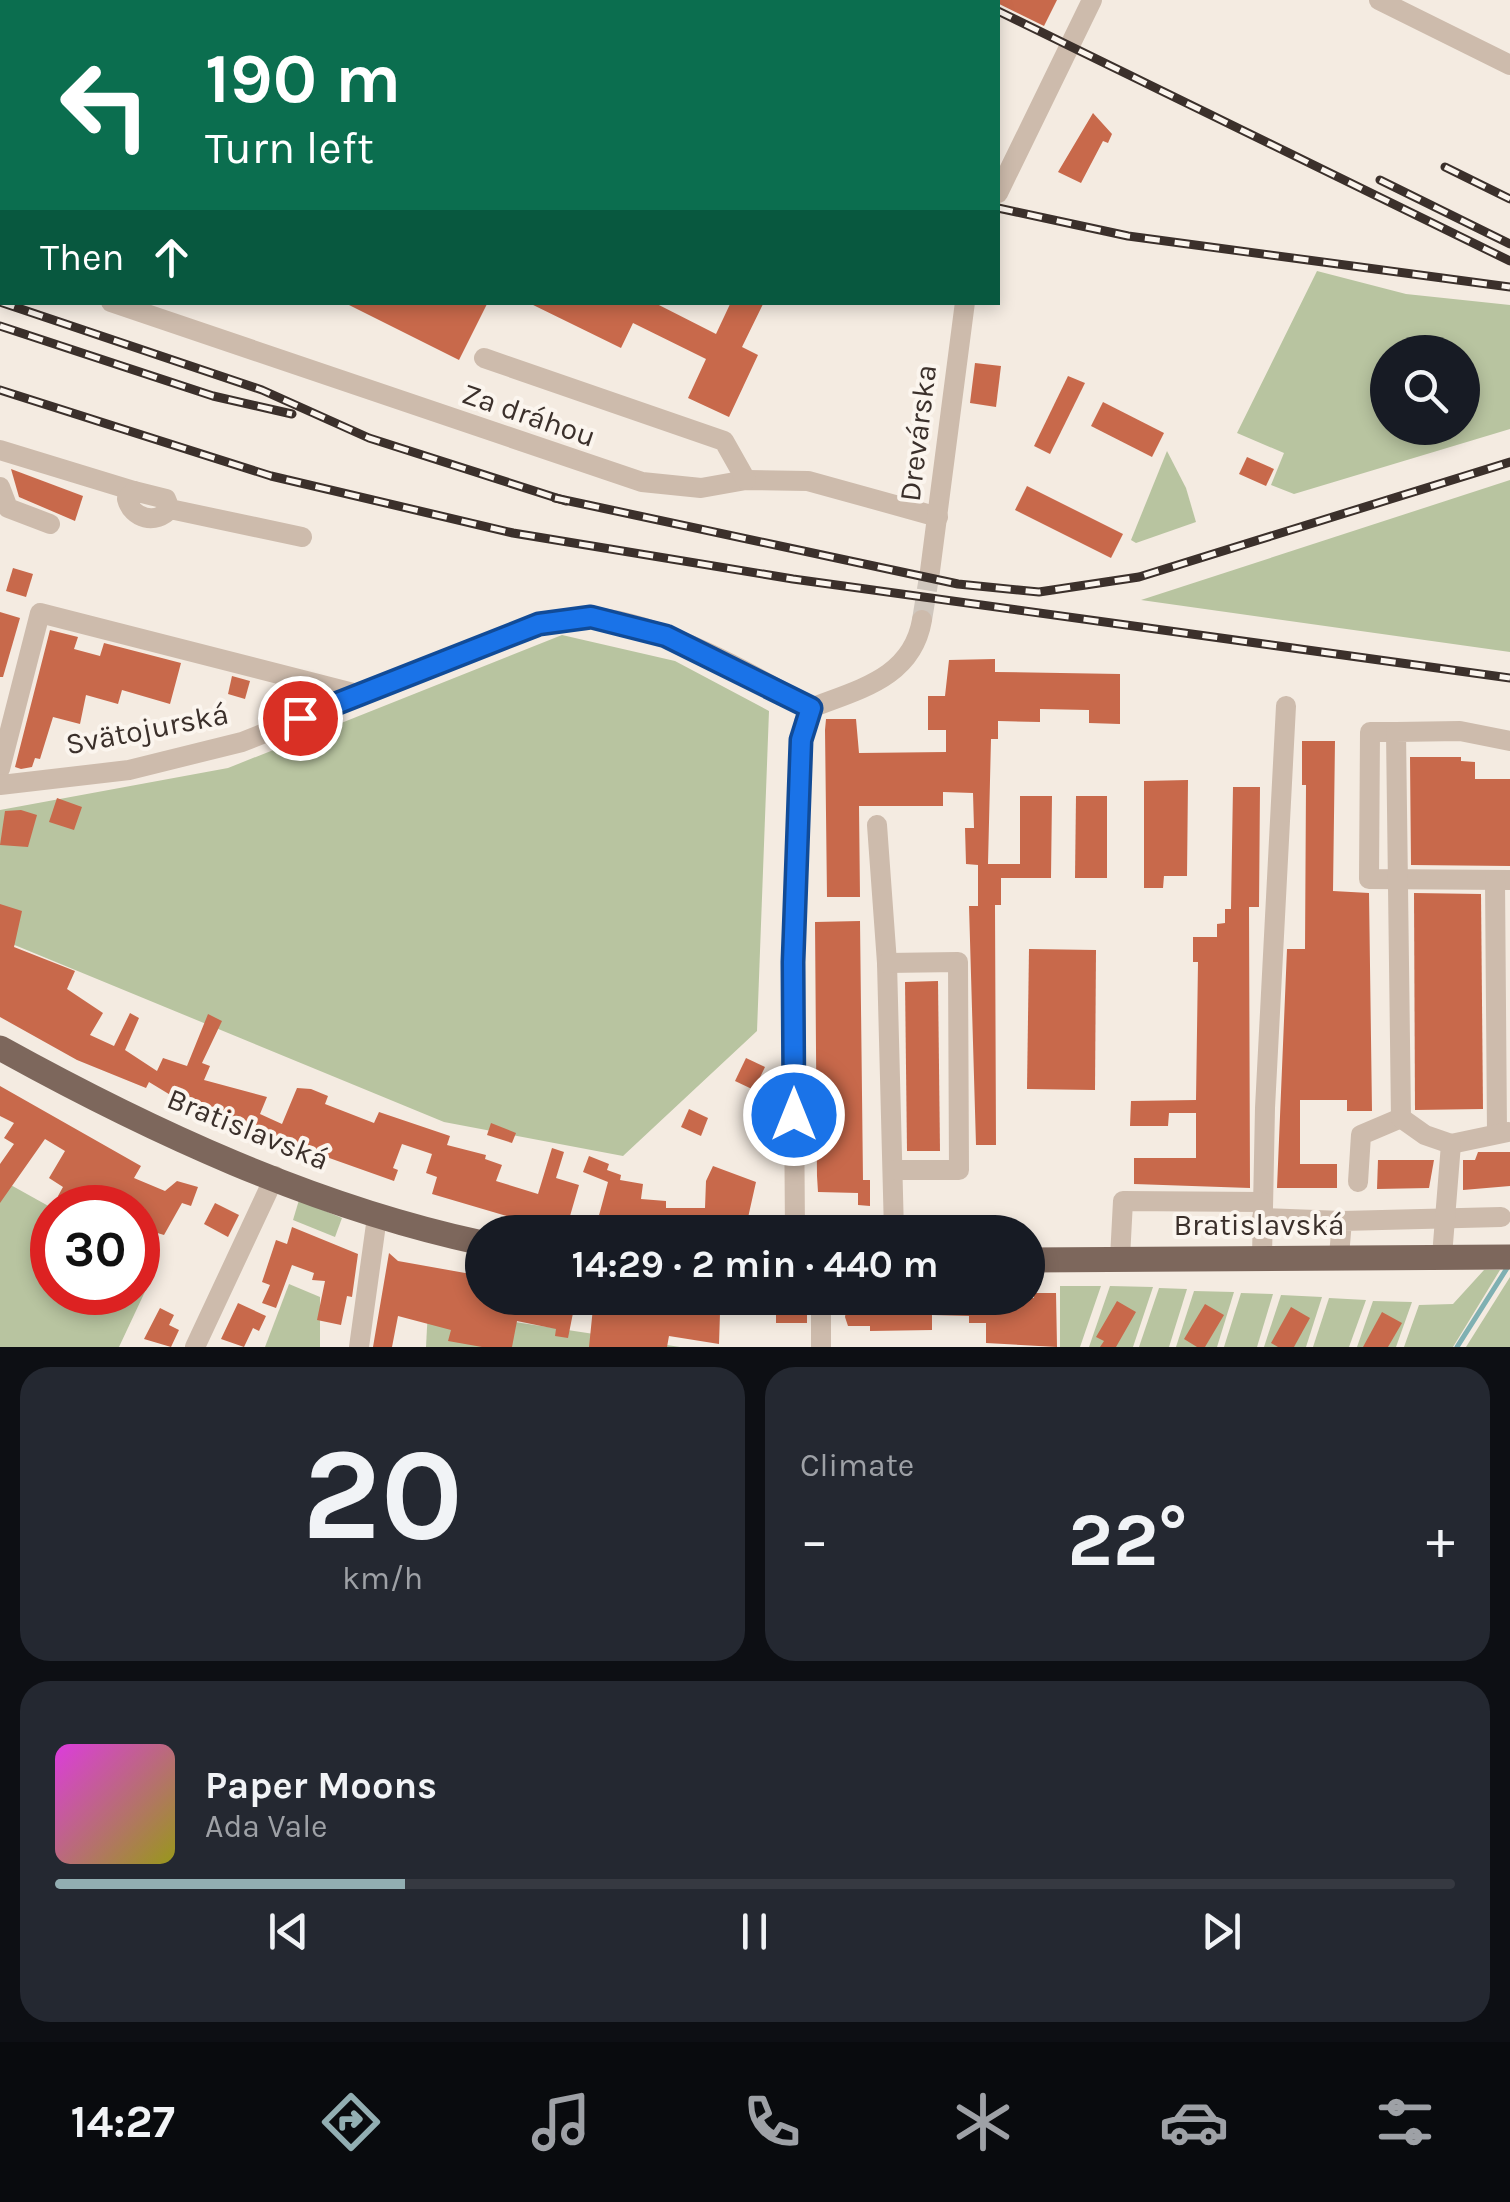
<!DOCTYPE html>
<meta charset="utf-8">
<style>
:root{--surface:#171b24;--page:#242831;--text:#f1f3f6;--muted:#9ea1a6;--line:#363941;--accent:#92aeb2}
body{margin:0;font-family:Karla,sans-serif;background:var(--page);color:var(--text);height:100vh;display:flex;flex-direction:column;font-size:38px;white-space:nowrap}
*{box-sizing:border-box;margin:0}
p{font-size:32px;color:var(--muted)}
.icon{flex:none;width:55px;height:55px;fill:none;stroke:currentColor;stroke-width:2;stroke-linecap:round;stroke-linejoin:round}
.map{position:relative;height:1347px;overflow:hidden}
.drawer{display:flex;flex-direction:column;gap:20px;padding:20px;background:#0d0f14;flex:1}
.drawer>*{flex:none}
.guide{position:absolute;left:0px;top:0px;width:1000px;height:305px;box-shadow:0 5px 15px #0003;background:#0b6e4f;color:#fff;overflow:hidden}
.buttons{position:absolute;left:1370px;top:335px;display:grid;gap:20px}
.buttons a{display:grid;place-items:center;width:110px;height:110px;border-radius:50%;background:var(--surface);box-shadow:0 5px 15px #0003;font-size:50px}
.speed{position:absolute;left:30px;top:1185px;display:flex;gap:20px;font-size:50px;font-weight:700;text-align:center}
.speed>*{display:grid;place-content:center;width:130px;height:130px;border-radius:50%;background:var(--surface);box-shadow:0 5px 15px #0003;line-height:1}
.speed .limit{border:15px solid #d22;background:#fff;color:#111}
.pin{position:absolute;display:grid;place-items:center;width:85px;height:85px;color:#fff;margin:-42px;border:5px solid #fff;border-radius:50%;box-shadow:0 2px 10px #0007}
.me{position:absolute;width:110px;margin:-55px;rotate:0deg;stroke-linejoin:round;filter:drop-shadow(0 0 8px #0008)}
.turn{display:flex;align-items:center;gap:35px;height:210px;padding:0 40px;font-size:45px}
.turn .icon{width:130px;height:130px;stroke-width:2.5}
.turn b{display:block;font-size:70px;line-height:85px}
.then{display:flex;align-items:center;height:95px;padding:0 40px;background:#0003;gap:20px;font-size:38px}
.big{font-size:75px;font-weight:700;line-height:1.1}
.drawer .tile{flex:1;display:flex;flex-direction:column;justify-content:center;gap:15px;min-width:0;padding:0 35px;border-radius:30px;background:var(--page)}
.drawer .dial{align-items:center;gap:0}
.dial b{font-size:130px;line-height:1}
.song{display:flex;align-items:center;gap:30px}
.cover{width:120px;height:120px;border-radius:15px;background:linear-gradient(135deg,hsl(300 70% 55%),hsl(60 70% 35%))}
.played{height:10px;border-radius:5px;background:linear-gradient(90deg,var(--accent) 25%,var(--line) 25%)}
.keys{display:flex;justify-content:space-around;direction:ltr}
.heat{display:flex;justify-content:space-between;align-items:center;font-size:55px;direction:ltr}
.drawer .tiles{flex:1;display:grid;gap:20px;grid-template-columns:1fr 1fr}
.tile:last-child{grid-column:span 2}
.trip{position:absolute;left:465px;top:1215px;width:580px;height:100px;border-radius:50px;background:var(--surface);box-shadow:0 5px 15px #0003;font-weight:700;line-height:100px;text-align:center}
.tabs{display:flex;height:160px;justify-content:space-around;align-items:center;background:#090b0e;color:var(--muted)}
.tabs .icon{width:70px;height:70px}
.tabs .active{color:var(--accent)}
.tabs b{font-size:45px;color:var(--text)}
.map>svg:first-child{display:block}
.green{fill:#b8c4a0;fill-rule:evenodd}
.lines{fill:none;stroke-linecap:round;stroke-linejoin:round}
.stream{stroke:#7fb0b2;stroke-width:5}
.building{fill:#c8694b}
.minor-tunnel{stroke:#cfc6bd;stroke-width:20;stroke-dasharray:20 10;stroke-linecap:butt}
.minor{stroke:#cdbbac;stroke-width:20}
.major{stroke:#7d675c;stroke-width:25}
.rail-casing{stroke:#3b302b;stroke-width:9}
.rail{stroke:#fbf5ee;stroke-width:5;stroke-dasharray:15;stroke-linecap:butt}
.route-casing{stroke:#114b97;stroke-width:25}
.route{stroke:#1a73e8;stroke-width:18}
.labels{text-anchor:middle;stroke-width:8;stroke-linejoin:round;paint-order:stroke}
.street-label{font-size:30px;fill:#3b302b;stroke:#fbf5ee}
</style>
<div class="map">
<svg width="1510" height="1347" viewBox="0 0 1510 1347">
<rect width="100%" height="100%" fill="#f4ebe1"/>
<g class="green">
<path d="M1317,271L1406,294L1510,305V429L1294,494L1271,485L1284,453L1237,433ZM1388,352H1462V428H1388Z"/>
<path d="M1167,451L1186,488L1196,522L1136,543L1131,540Z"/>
<path d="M1510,480V652L1141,600Z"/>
<path d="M562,635L675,661L769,711L757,1031L623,1156L444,1122L0,939V810L228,768Z"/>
<path d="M0,1179L52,1208V1292H138V1256L157,1266L119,1347H0Z"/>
<path d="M299,1200L342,1218L335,1237L293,1220Z"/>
<path d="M1484,1270H1500L1453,1347H1404L1419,1305L1453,1304Z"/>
<path d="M1510,1277V1347H1466Z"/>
<path d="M289,1284L320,1297V1347H265Z"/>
<path d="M1060,1286H1101L1080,1347H1060Z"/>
<path d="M1110,1286L1153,1287L1133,1347H1089Z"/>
<path d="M1159,1288L1187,1289L1169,1347H1139Z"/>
<path d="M1194,1291L1234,1292L1217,1347H1176Z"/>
<path d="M1241,1293L1273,1294L1257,1347H1224Z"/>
<path d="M1281,1295L1322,1297L1306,1347H1264Z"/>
<path d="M1329,1298L1366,1300L1349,1347H1313Z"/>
<path d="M1373,1301L1412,1302L1396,1347H1357Z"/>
<path d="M428,1309L680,1347H426Z"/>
</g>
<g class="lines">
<path class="stream" d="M1457,1347L1509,1265"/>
</g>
<g class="building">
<path d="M991,0H1057L1044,26Z"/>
<path d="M1093,113L1112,134L1108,143L1103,141L1081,183L1058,172Z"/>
<path d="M343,302H488L459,360Z"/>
<path d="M527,302H653L716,334L731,302H764L742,347L758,355L729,417L688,398L706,359L633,323L621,348Z"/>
<path d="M975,363L1001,366L996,407L970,403Z"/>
<path d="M1068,376L1085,383L1050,454L1034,446Z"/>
<path d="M1103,402L1164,433L1152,457L1091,426Z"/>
<path d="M1247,457L1274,469L1266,486L1239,474Z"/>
<path d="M11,469L83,496L75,521L19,497Z"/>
<path d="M1027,486L1123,534L1111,558L1015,510Z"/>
<path d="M13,568L33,574L26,597L6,591Z"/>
<path d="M0,612L20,618L3,677H0Z"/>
<path d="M50,630L78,637L74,649L100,656L104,643L181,663L170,704L122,690L118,704L86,695L80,724L53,717L40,759L35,758L32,767L21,769L15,767Z"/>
<path d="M995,659V672L1120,674V724L1089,723V710L1040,709V722L998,721V739H991L988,864H1020V796H1052L1051,878H1001V905H995L996,1145H976L969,906H978V865L966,864L965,828H974L973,793L943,792V806H859L860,897H827L825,730L826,719H856L859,753L946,752V730H928V696H945L949,660Z"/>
<path d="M232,676L250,681L245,699L228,694Z"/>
<path d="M1302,741H1335L1333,891L1369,893L1372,1111H1347V1100H1300V1164H1337V1188H1277L1287,949H1305L1306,785H1302Z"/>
<path d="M1410,757H1461V761L1475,762V779H1510V866L1411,865Z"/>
<path d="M1188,780L1187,876H1164L1163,888H1144V781Z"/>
<path d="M1233,787H1260L1259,907H1249L1250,1188L1134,1184V1158H1196V1113H1169L1168,1126H1130L1131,1101L1196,1100L1198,962H1193V937H1217V924L1225,923V909H1231Z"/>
<path d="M1076,796H1107V878H1075Z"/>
<path d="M57,798L82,807L74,830L49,822Z"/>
<path d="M21,810L37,815L28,847L0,845L5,811Z"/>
<path d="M1414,893L1481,894L1483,1109L1415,1110Z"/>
<path d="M0,904L22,911L14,947L75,971L67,989L103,1013L90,1035L114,1046L130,1013L139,1018L125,1050L157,1071L163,1058L187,1066L208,1014L222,1021L202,1063L210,1066L204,1080L267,1097L260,1114L282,1124L297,1088L311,1089L328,1096L325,1104L374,1123L379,1112L450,1136L447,1145L486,1155L485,1159L502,1165L496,1181L538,1194L552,1148L564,1152L556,1178L579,1185L570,1216L598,1219L608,1182L583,1172L589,1156L609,1164L607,1170L621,1175L620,1180L643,1184L641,1199L666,1201V1208H705L706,1181L713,1166L756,1182L745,1231H595L513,1218L432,1194L437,1177L426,1173L432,1154L402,1144L393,1168L398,1170L394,1181L231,1123L233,1118L184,1097L182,1102L149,1082L146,1088L77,1060L0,1017Z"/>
<path d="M860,921L863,1180H870V1206L858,1205V1193L818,1192L817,1176L815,922Z"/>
<path d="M1029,949L1096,950L1095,1090L1027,1089Z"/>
<path d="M938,981L940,1151H907L905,982Z"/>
<path d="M746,1058L765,1067L754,1090L735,1081Z"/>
<path d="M0,1086L141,1166L134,1178L165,1191L177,1181L198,1187L191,1206L182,1203L164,1235L154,1232L138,1265V1222L145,1208H128L102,1192L94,1208H79L58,1196L63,1187L49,1178L65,1151L45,1139L0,1203V1164L14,1144L4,1138L14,1123L0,1116Z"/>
<path d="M689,1109L708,1118L701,1136L681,1127Z"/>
<path d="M763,1121L775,1127L767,1152L753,1144Z"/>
<path d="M491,1123L516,1133L512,1143L487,1135Z"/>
<path d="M1478,1152H1510V1186L1463,1190V1160H1475Z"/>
<path d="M1378,1160H1434L1429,1188L1377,1189Z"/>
<path d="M215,1203L239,1215L228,1237L204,1224Z"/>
<path d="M292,1227L358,1254L352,1297L347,1296L341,1325L317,1320L325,1281L312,1280L314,1273L292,1265L276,1308L262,1303L270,1285L262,1282L276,1240L287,1244Z"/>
<path d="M389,1253L398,1261L482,1276V1298H533L530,1311L553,1315L557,1298H576L568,1338L555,1336L556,1329L517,1321L512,1347H482L448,1341L451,1330L398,1316L392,1347H373Z"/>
<path d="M1034,1293H1056L1057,1347L986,1343V1323H969V1316L932,1315V1330L870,1331V1326H848L845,1317L848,1298H1034Z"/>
<path d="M594,1298H807V1323H776V1314L720,1313L719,1344L669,1336L667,1347H589Z"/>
<path d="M1117,1301L1136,1312L1116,1347H1100L1104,1341L1096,1337Z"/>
<path d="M238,1303L266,1316L259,1331L253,1328L244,1347L221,1339Z"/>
<path d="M1205,1304L1224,1315L1205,1347H1197L1184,1339Z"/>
<path d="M1291,1307L1310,1318L1294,1347H1278L1271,1343Z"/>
<path d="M160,1308L174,1315L169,1325L179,1330L171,1347L144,1339Z"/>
<path d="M1382,1312L1402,1323L1388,1347H1363Z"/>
</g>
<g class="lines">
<path class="minor-tunnel" d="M922,620L930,571"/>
<g class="minor">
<path d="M656,0L661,2"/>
<path d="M1379,0L1510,65"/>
<path d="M998,193L1092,0"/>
<path d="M0,265L2,266"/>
<path d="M111,302L642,482L701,488L746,480L808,481L938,517"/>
<path d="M484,358L724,441L746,480"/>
<path d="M0,450L134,491"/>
<path d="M0,487L8,508L50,524"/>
<path d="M170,509L166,499L134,491L127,499C132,519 156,525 170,509L302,537"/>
<path d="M930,571L965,302"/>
<path d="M1396,732H1370L1369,879L1510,880"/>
<path d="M0,769L40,613L357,694"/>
<path d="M0,785L129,770L242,742L539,624C556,621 575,616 592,617C660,622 753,674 811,708"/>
<path d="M877,825L887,963L894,1232"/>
<path d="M1495,880L1497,1133"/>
<path d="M887,963L958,962L959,1170H895"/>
<path d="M1451,1144L1508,1132"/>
<path d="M1358,1182L1361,1135L1401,1118"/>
<path d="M1262,1218L1342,1221"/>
<path d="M795,1232L793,962L804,722L811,708C859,689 912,678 922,620"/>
<path d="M1339,1256L1342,1221L1501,1217"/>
<path d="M1442,1256L1451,1144L1425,1135L1401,1118L1396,732L1460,731L1510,741"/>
<path d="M1262,1257L1265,1108L1286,706"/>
<path d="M1120,1258L1123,1201L1262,1202"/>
<path d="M821,1298V1347"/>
<path d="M195,1347L275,1176"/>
<path d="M359,1347L377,1217"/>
</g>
<g class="major">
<path d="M0,1048C150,1131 314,1207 482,1243"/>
<path d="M1028,1260L1510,1257"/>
</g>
<defs>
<g id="rail">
<path d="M974,0L979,2"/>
<path d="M998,11L1510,261"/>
<path d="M1445,167L1510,199"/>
<path d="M1380,180L1510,244"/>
<path d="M998,208L1128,236L1510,287"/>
<path d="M0,302L262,390L369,438L566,501"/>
<path d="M0,326L213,396L292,414"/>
<path d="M0,390L271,476L513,533L793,579L1510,678"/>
<path d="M555,498L958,584L1039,592L1139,577L1510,462"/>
</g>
</defs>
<use href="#rail" class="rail-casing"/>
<use href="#rail" class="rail"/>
</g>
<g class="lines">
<defs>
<path id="route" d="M300,718L539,624L591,617L666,636L811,708L801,740L793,962L794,1115"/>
</defs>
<use href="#route" class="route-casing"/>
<use href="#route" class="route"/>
</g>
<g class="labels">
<g class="street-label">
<text transform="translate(529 415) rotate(19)" y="10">Za dráhou</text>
<text transform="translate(918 433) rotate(-83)" y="10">Drevárska</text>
<text transform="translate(147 729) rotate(-11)" y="10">Svätojurská</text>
<text transform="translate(248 1129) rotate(22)" y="10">Bratislavská</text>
<text x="1259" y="1235">Bratislavská</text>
</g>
</g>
</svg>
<div class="buttons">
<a><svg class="icon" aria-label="search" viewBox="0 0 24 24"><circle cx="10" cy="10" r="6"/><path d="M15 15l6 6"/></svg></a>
</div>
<div class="speed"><div class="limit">30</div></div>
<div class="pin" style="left:300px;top:718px;background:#d93025"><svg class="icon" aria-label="arrive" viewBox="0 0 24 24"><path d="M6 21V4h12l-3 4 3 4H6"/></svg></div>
<svg class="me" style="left:794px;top:1115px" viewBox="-20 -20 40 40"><circle r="17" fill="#1a73e8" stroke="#fff" stroke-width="3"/><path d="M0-11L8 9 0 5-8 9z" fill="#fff"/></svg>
<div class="trip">14:29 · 2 min · 440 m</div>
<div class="guide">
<div class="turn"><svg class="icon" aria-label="left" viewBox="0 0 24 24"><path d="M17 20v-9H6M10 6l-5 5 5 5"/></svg><div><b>190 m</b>Turn left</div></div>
<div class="then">Then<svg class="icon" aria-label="ahead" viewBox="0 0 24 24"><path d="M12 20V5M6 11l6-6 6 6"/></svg></div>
</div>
</div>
<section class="drawer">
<div class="tiles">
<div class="tile dial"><b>20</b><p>km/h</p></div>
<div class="tile"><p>Climate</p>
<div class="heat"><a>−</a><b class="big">22°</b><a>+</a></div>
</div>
<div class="tile">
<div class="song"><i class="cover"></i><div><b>Paper Moons</b><p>Ada Vale</p></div></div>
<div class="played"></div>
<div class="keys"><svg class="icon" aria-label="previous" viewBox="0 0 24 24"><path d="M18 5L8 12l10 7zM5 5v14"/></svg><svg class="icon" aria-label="pause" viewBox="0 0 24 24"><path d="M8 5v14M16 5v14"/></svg><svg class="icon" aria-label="next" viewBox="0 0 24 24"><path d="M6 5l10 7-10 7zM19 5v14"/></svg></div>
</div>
</div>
</section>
<nav class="tabs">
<b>14:27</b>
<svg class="icon active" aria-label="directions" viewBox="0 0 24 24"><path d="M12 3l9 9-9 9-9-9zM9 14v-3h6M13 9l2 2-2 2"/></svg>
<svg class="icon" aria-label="music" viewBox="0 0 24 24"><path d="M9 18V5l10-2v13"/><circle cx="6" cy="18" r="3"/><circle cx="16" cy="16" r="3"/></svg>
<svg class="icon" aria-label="phone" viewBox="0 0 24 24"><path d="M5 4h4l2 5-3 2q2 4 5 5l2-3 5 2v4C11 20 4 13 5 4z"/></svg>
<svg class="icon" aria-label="climate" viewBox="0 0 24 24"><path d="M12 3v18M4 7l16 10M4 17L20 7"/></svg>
<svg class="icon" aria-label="car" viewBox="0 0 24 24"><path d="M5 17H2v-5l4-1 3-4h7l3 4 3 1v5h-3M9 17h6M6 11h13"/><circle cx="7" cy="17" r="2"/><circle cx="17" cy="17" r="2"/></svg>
<svg class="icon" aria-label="filters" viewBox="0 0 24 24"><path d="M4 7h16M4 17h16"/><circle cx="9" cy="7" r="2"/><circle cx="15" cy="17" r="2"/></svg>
</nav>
